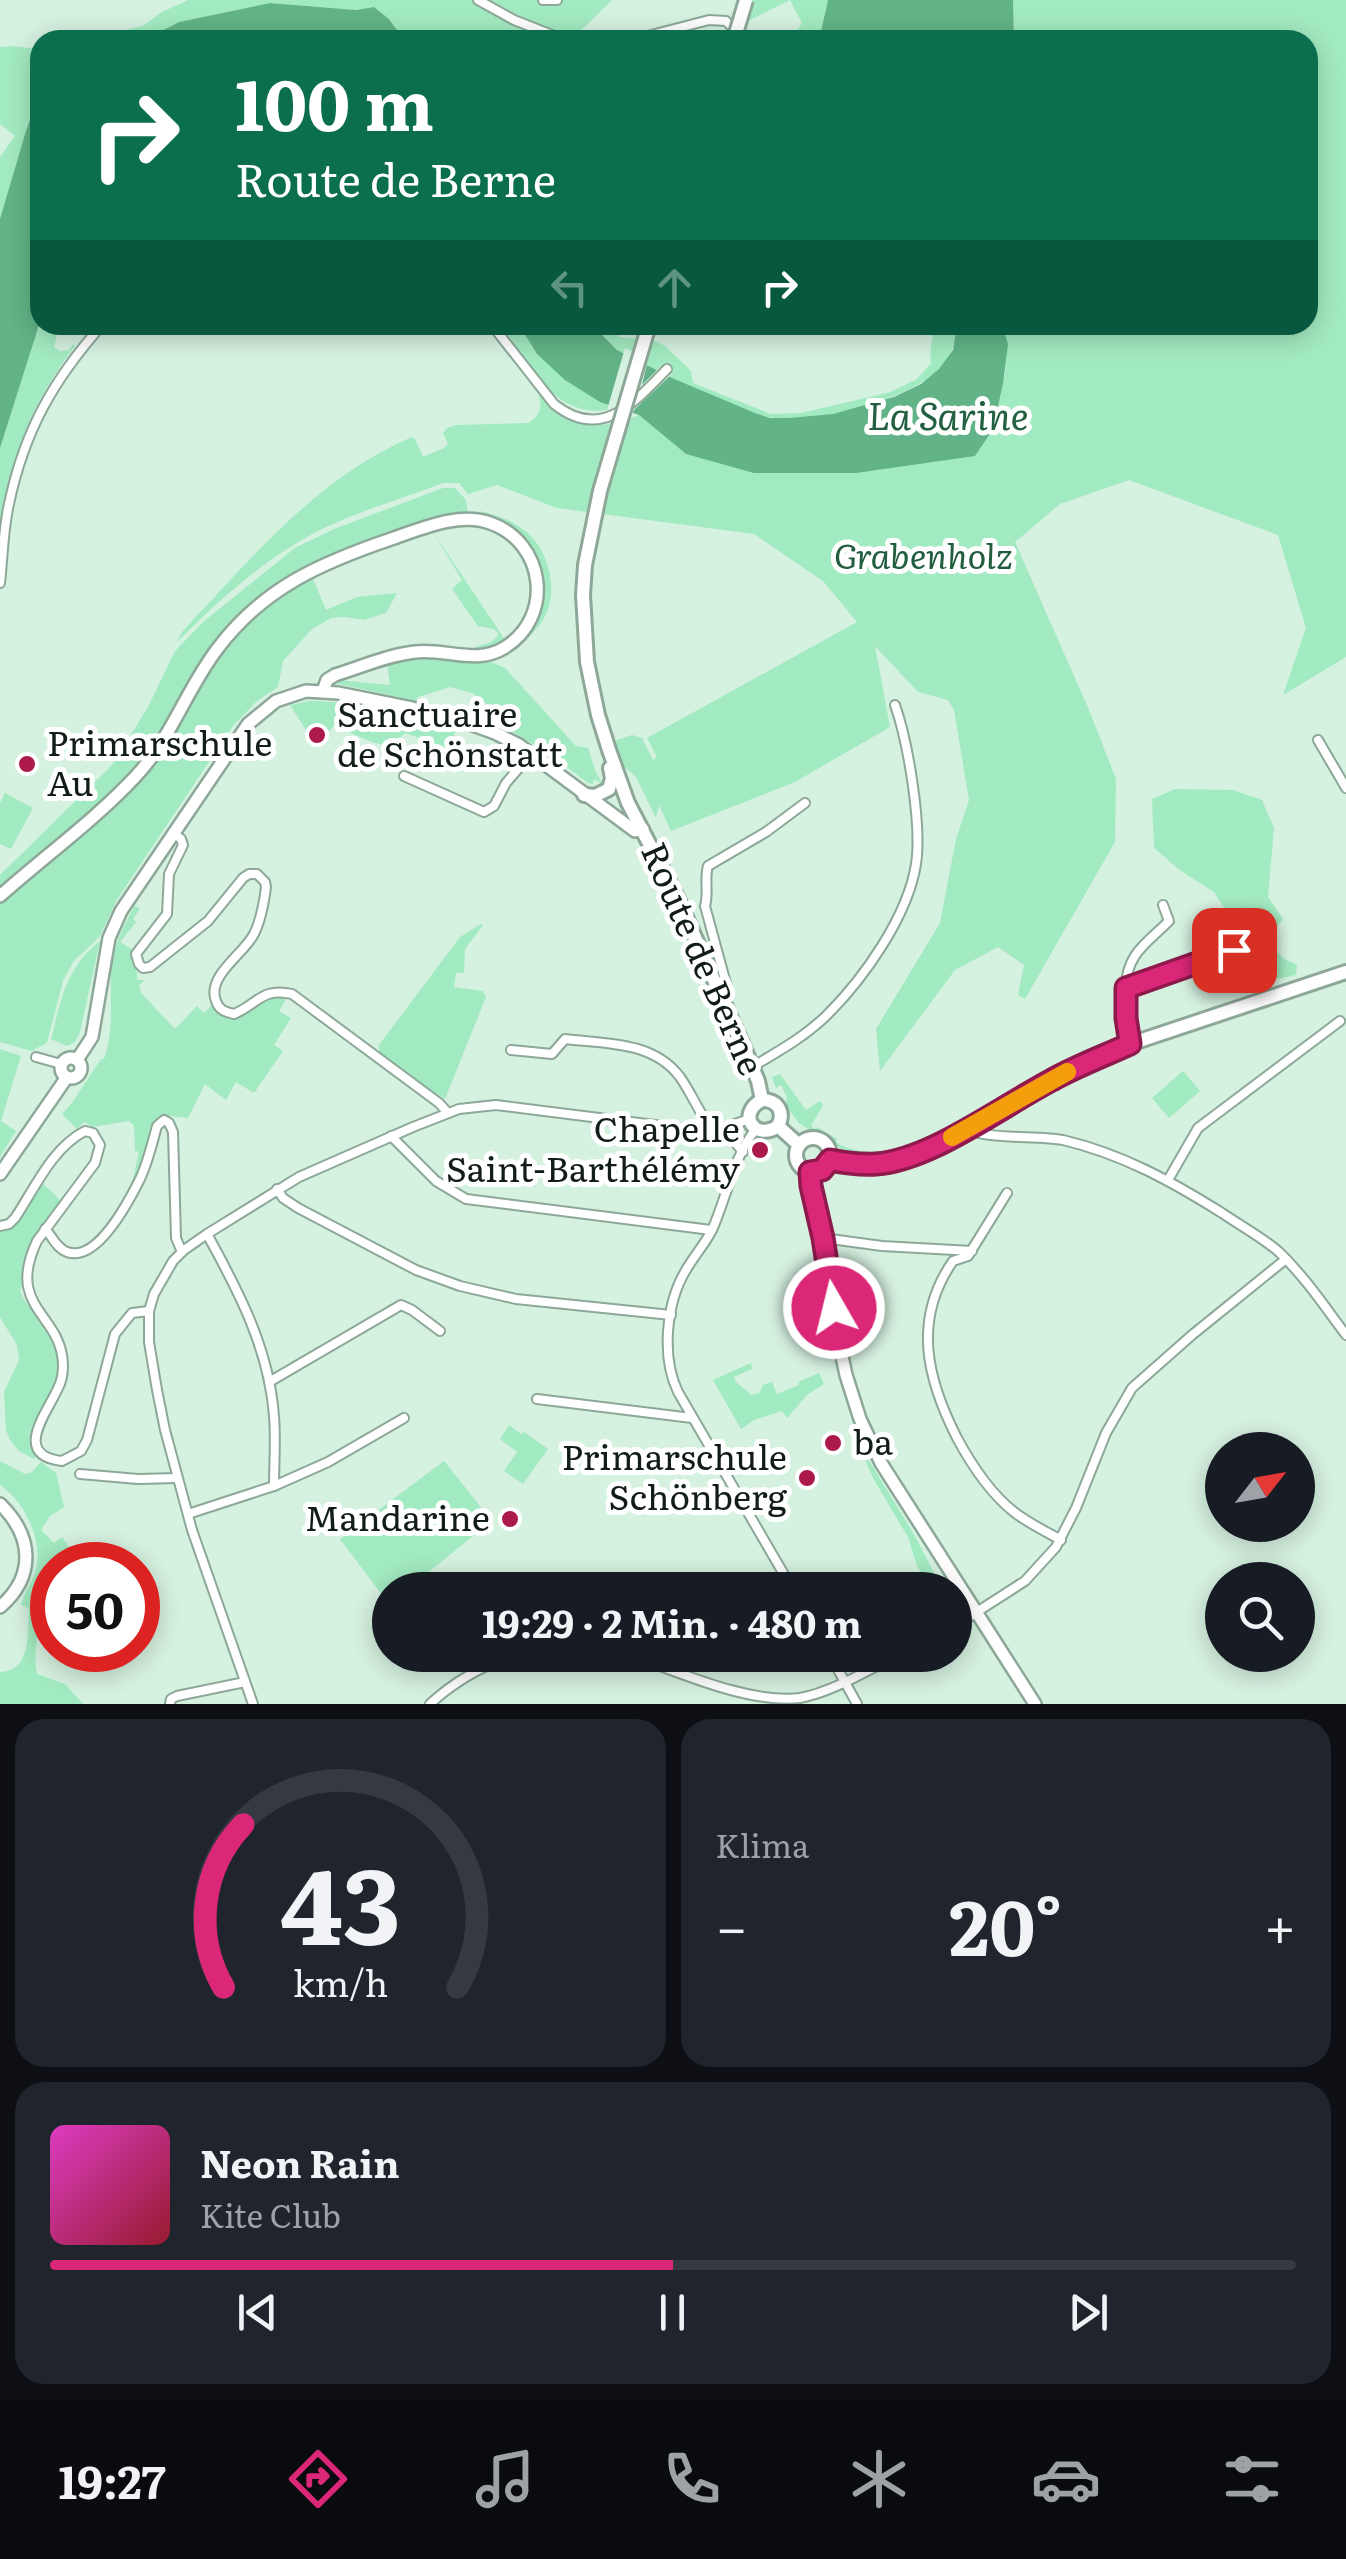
<!DOCTYPE html>
<html lang="de">
<meta charset="utf-8">
<style>
:root{--surface:#171b24;--page:#20242c;--text:#f1f3f6;--muted:#9ea1a6;--line:#363941;--accent:#db2777}
body{margin:0;font-family:Literata,serif;background:var(--page);color:var(--text);height:100vh;display:flex;flex-direction:column;font-size:38px;white-space:nowrap}
*{box-sizing:border-box;margin:0}
p{font-size:32px;color:var(--muted)}
.icon{flex:none;width:55px;height:55px;fill:none;stroke:currentColor;stroke-width:2;stroke-linecap:round;stroke-linejoin:round}
.map{position:relative;height:1704px;overflow:hidden}
.details{display:flex;flex-direction:column;gap:15px;padding:15px;background:#0d0f14;flex:1}
.details>*{flex:none}
.hud{position:absolute;left:30px;top:30px;width:1288px;height:305px;border-radius:30px;box-shadow:0 5px 25px #0003;background:#0b6e4f;color:#fff;overflow:hidden}
.needle{width:65px;rotate:59deg}
.tools{position:absolute;left:1205px;top:1432px;display:grid;gap:20px}
.tools a{display:grid;place-items:center;width:110px;height:110px;border-radius:50%;background:var(--surface);box-shadow:0 5px 25px #0003;font-size:50px}
.speed{position:absolute;left:30px;top:1542px;display:flex;gap:20px;font-size:50px;font-weight:700;text-align:center}
.speed>*{display:grid;place-content:center;width:130px;height:130px;border-radius:50%;background:var(--surface);box-shadow:0 5px 25px #0003;line-height:1}
.speed .limit{border:15px solid #d22;background:#fff;color:#111}
.pin{position:absolute;display:grid;place-items:center;width:85px;height:85px;color:#fff;margin:-42px;border-radius:20px;box-shadow:0 5px 15px #0006}
.me{position:absolute;width:110px;margin:-55px;rotate:352deg;stroke-linejoin:round;filter:drop-shadow(0 0 8px #0008)}
.turn{display:flex;align-items:center;gap:35px;height:210px;padding:0 40px;font-size:45px}
.turn .icon{width:130px;height:130px;stroke-width:2.5}
.turn b{display:block;font-size:70px;line-height:85px}
.lanes{display:flex;align-items:center;height:95px;padding:0 40px;background:#0003;justify-content:center;gap:50px;direction:ltr}
.lanes .off{opacity:.35}
.big{font-size:75px;font-weight:700;line-height:1.1}
.details .widget{flex:1;display:flex;flex-direction:column;justify-content:center;gap:15px;min-width:0;padding:0 35px;border-radius:30px;background:var(--page)}
.details .dial{align-items:center;gap:0}
.dial svg{height:260px;overflow:visible;fill:none;stroke:var(--line);stroke-width:7;stroke-linecap:round;text-anchor:middle}
.dial text{fill:var(--text);stroke:none}
.song{display:flex;align-items:center;gap:30px}
.cover{width:120px;height:120px;border-radius:15px;background:linear-gradient(135deg,hsl(310 70% 55%),hsl(350 70% 35%))}
.played{height:10px;border-radius:5px;background:linear-gradient(90deg,var(--accent) 50%,var(--line) 50%)}
.keys{display:flex;justify-content:space-around;direction:ltr}
.heat{display:flex;justify-content:space-between;align-items:center;font-size:55px;direction:ltr}
.details .tiles{flex:1;display:grid;gap:15px;grid-template-columns:1fr 1fr}
.widget:last-child{grid-column:span 2}
.trip{position:absolute;left:372px;top:1572px;width:600px;height:100px;border-radius:50px;background:var(--surface);box-shadow:0 5px 25px #0003;font-weight:700;line-height:100px;text-align:center}
.menu{display:flex;height:160px;justify-content:space-around;align-items:center;background:#090b0e;color:var(--muted)}
.menu .icon{width:70px;height:70px}
.menu .active{color:var(--accent)}
.menu b{font-size:45px;color:var(--text)}
.map>svg:first-child{display:block}
.green{fill:#a2eac1}
.water{fill:#62b387}
.pier{fill:#d5f1e0}
.lines{fill:none;stroke-linecap:round;stroke-linejoin:round}
.street-casing{stroke:#8da898;stroke-width:12}
.secondary-casing{stroke:#8da898;stroke-width:16}
.primary-casing{stroke:#8da898;stroke-width:18}
.street{stroke:#fff;stroke-width:8}
.secondary{stroke:#fff;stroke-width:11}
.primary{stroke:#fff;stroke-width:12}
.primary-bridge-casing{stroke:#8da898;stroke-width:18;stroke-linecap:butt}
.primary-bridge{stroke:#fff;stroke-width:12}
.route-casing{stroke:#8e194d;stroke-width:25}
.route{stroke:#db2777;stroke-width:18}
.slow{stroke:#f59e0b;stroke-width:18}
.poi-dot{fill:#ac1a4b;stroke:#fff;stroke-width:4}
.labels{text-anchor:middle;stroke-width:10;stroke-linejoin:round;paint-order:stroke}
.park-label{font-size:35px;font-style:italic;fill:#215d3f;stroke:#fff}
.poi-label{font-size:35px;fill:#131d17;stroke:#fff;text-anchor:start}
.street-label{font-size:35px;fill:#131d17;stroke:#fff}
.water-label{font-size:38px;font-style:italic;fill:#235f41;stroke:#fff}
</style>
<div class="map">
<svg width="1346" height="1704" viewBox="0 0 1346 1704">
<rect width="100%" height="100%" fill="#d5f1e0"/>
<g class="green">
<path d="M188,0H612L571,40H404L389,19L374,7L356,10L270,3L179,22L144,40H107V34L143,26L162,12Z"/>
<path d="M747,0H828L819,40H791L802,23L790,0L750,20L734,13Z"/>
<path d="M1013,0H1346V657L1283,695L1306,628L1278,535L1129,480L1060,504L1015,542L1089,710L1116,779L1115,842L1025,999L1018,995L1024,965L998,947L955,970L880,1071L876,1029L940,923L956,839L969,800L954,710L948,700L918,692L875,646L890,727L795,782L671,831L659,805L656,818L636,777L619,762L611,742L632,735L642,738L653,760L657,757L647,738L857,622L823,581L754,534L557,508L497,485L468,494L459,483H443C407,497 368,508 333,524C274,550 222,597 177,642L182,632C250,559 318,477 412,437L415,439L423,457L444,448L448,444L443,433L447,428L456,425L529,423C540,415 543,407 538,394C569,429 596,432 639,415L686,454L993,429C1000,395 1013,359 1002,325H1308V40H1014Z"/>
<path d="M11,46L40,49V91L25,134L0,219V157L15,136L0,124V47Z"/>
<path d="M40,322V325H64L57,335L54,347L60,351L69,350L73,344L75,346C30,405 9,460 0,533V448Z"/>
<path d="M501,325H519L537,354L615,408C556,424 531,365 501,325Z"/>
<path d="M592,325H607L620,337L655,341L665,346L691,371L693,383L771,414L801,413L891,392L917,379L931,363C929,350 933,338 934,325H957C956,342 952,354 941,367C912,400 810,426 768,417C753,414 739,407 725,401C689,387 652,371 620,352C610,345 601,334 592,325Z"/>
<path d="M443,488H455L466,500L468,512L474,513V515L308,567L326,610L357,597L397,593L386,613L364,620L345,617L331,618L312,629L283,661L278,687L257,701L233,726L116,901L100,936L73,962L63,981L47,1043L31,1051L0,1042V875L113,764L148,707L175,651L203,622L295,548L334,529Z"/>
<path d="M480,511C496,515 510,519 524,530C550,550 561,595 541,623C533,634 523,643 513,651L512,649C520,637 533,623 539,609C550,583 537,546 514,530C503,523 489,522 480,511Z"/>
<path d="M433,532L505,640C493,648 482,651 468,650L491,642L497,637L498,633L494,629L478,626L452,589L462,580Z"/>
<path d="M412,655H431L433,660L449,661V657L489,661L505,668L576,746L588,748L596,773L602,782L600,784L599,781L594,780L593,784L588,783L548,753L508,729L512,723L472,693L450,687L418,697L416,701L334,683L337,680L390,685L387,663Z"/>
<path d="M310,701C355,701 413,717 456,729L450,749L405,733L390,746C373,745 351,732 333,726L330,731L317,726L306,730L290,705Z"/>
<path d="M1175,789L1233,790L1262,800L1274,828L1268,897L1283,919L1273,932L1272,946L1284,959L1297,965L1296,975L1278,979L1264,970L1214,892L1181,871L1154,848L1152,799Z"/>
<path d="M5,793L33,808L11,849L0,844V803Z"/>
<path d="M135,906L140,909L133,919L136,922L120,942L136,952C133,961 138,970 137,980H145L139,985L141,993L175,1029L197,1006L204,1013L211,1006C245,1037 252,992 286,999L279,1011L291,1018L274,1045L283,1051L254,1093L236,1082L226,1100L205,1084L188,1118L161,1115L153,1123L147,1152L131,1188L139,1152L135,1151L134,1126L129,1121L92,1127L84,1122L77,1129L62,1114L72,1103L101,1059H104C114,1030 110,1003 111,973C111,951 124,924 135,906Z"/>
<path d="M481,924L483,925L465,949L464,973H456L454,987L483,991L486,997L445,1099L382,1058L379,1052V1045L460,937Z"/>
<path d="M100,941L80,1032L75,1042L67,1046L51,1039C62,998 65,969 100,941Z"/>
<path d="M0,1049L21,1056L1,1121L16,1131L0,1157Z"/>
<path d="M1183,1071L1200,1091L1169,1118L1152,1098Z"/>
<path d="M780,1074L806,1110L820,1101L823,1105L811,1126L815,1129L817,1127L837,1139L836,1142C851,1152 870,1153 888,1150L889,1154L873,1155L841,1150L829,1136L808,1129L799,1123L786,1106L787,1097L781,1085L776,1088L772,1077Z"/>
<path d="M41,1182L62,1202C51,1217 36,1232 29,1250C24,1263 27,1278 20,1290C23,1302 30,1306 37,1316C49,1331 59,1346 60,1365C61,1401 22,1415 37,1453L34,1459L19,1451L10,1440L6,1430L4,1392L19,1360L17,1345L0,1317V1230C20,1226 34,1201 41,1182Z"/>
<path d="M751,1363L752,1369L734,1377L736,1382L752,1395L759,1393L763,1385L772,1382L777,1394L799,1385L798,1382L819,1373L824,1384L807,1395L787,1418L782,1411L754,1420L741,1429L713,1380Z"/>
<path d="M509,1425L521,1434L524,1432L548,1449L523,1484L504,1471L517,1452L500,1439Z"/>
<path d="M857,1441L915,1536L943,1590H932L917,1566L908,1537L873,1478Z"/>
<path d="M0,1461L25,1474L32,1472L41,1462L56,1473L64,1507L50,1516L41,1530L54,1543L62,1537L68,1546L72,1557L69,1565H52C52,1602 30,1634 37,1674L65,1684L83,1704H0V1672C32,1671 27,1633 29,1609L21,1605C24,1592 33,1582 36,1569C43,1539 24,1501 0,1485Z"/>
<path d="M444,1461L492,1521L406,1590H390L389,1604L340,1539Z"/>
</g>
<g class="water">
<path d="M828,0H1013L1014,40H819Z"/>
<path d="M270,3L356,10L374,7L389,19L404,40H144L179,22Z"/>
<path d="M40,91V322L0,448V219L25,134Z"/>
<path d="M519,325H592L617,350L672,378L755,413L770,418H790L833,414L894,397L921,384L939,369L953,350L957,325H1002L1008,344L1003,384L993,429L975,456L856,473H754L686,454L639,415L600,402L565,380L537,354Z"/>
</g>
<path class="pier" d="M625,348L648,360L642,385L660,367L672,374L634,410L631,418L607,410Z"/>
<g class="lines">
<defs>
<g id="street">
<path d="M478,0L514,20L565,40"/>
<path d="M543,0H557"/>
<path d="M632,40L709,20L726,21L735,30"/>
<path d="M492,325L554,404C601,442 634,403 667,369"/>
<path d="M0,583C3,557 3,530 9,504C24,432 53,380 102,325"/>
<path d="M1318,740L1346,788"/>
<path d="M404,776L484,812L494,806L506,783L531,754"/>
<path d="M173,832L181,839L183,845L169,874L167,914L136,954L139,964L143,968L150,967L208,921L243,878L249,874H257L265,882L266,887C264,903 261,920 254,934C244,954 206,976 216,1001C219,1010 225,1012 234,1014C258,1004 262,987 292,994L439,1103L448,1113"/>
<path d="M1126,988C1126,954 1147,943 1169,921L1163,905"/>
<path d="M722,995L727,987L705,906C709,893 704,878 708,866L766,832L805,803"/>
<path d="M1130,1044L1126,988L1234,950"/>
<path d="M511,1050L552,1054L565,1039C606,1044 653,1041 680,1077C692,1094 700,1115 713,1131"/>
<path d="M36,1057L61,1064"/>
<path d="M752,1067C779,1051 806,1036 828,1014C864,978 908,916 916,864C922,825 908,742 895,705"/>
<path d="M966,1128C982,1140 1038,1135 1063,1140C1122,1154 1171,1181 1222,1213C1241,1226 1262,1237 1279,1252C1305,1277 1325,1307 1346,1335"/>
<path d="M756,1129C733,1157 727,1197 712,1230C705,1244 694,1256 686,1270C666,1303 661,1357 678,1392L793,1590"/>
<path d="M713,1131L733,1140L743,1152"/>
<path d="M391,1136L436,1181L466,1199L711,1230"/>
<path d="M1168,1180L1198,1128L1340,1021"/>
<path d="M277,1189L283,1198L298,1208L416,1270L460,1286L516,1299L671,1315"/>
<path d="M1007,1193L968,1256L953,1261C912,1320 927,1379 957,1438C971,1464 990,1493 1014,1512C1028,1523 1045,1531 1061,1540"/>
<path d="M0,1226L9,1224L15,1218C35,1188 52,1148 85,1131L93,1133L100,1145L95,1163L37,1241C5,1309 62,1313 63,1365C63,1374 62,1381 58,1388C48,1412 11,1455 62,1461L81,1451L87,1440L115,1334L132,1313L149,1311"/>
<path d="M45,1229C53,1237 56,1248 67,1252C97,1263 129,1201 140,1179C148,1162 152,1144 157,1126L164,1120L169,1123L173,1132L176,1238L182,1252"/>
<path d="M207,1234C239,1292 269,1349 274,1416C276,1439 274,1463 274,1486"/>
<path d="M823,1238L882,1246L972,1251"/>
<path d="M269,1382L401,1305L412,1310L440,1331"/>
<path d="M537,1399L692,1418"/>
<path d="M80,1474L138,1479L177,1478"/>
<path d="M188,1514L274,1486L328,1462L404,1418"/>
<path d="M955,1626L1025,1581L1056,1547L1076,1508L1106,1433L1132,1388L1192,1335L1286,1259"/>
<path d="M630,1655C679,1672 748,1704 800,1698C835,1691 867,1670 899,1655"/>
<path d="M830,1655L857,1704"/>
<path d="M170,1704L171,1699L177,1696L245,1682"/>
<path d="M253,1704L192,1530L165,1430L157,1390L149,1342V1311L154,1294L173,1261L184,1250L207,1234L299,1177L413,1127L459,1109L496,1105L703,1131L724,1128L749,1119"/>
<path d="M430,1704C455,1681 483,1665 515,1655"/>
</g>
<g id="secondary">
<path d="M0,896C45,856 95,820 136,776C171,739 187,688 218,648C264,587 323,562 394,538C423,528 459,512 490,523C545,542 555,617 504,648C476,665 445,648 415,652C388,655 361,667 335,675L327,680L323,691"/>
<circle cx="71" cy="1068" r="10"/>
<path d="M77,1060L92,1037L109,938L121,911L248,724L276,701L306,691L338,693L412,708L456,719L495,733L519,745L635,831L643,829"/>
<path d="M811,1172V1186L826,1252L838,1338L846,1375L860,1419L881,1463L1035,1704"/>
<path d="M0,1174L67,1077"/>
<path d="M0,1504C33,1536 36,1576 0,1607"/>
</g>
<g id="primary">
<path d="M585,565L583,595L587,662L598,715L609,750L628,803L678,899L745,1050L758,1081L762,1100"/>
<path d="M584,795L595,796L609,789L612,778L610,768"/>
<path d="M762,1100C736,1114 755,1142 778,1126"/>
<path d="M762,1100C778,1100 785,1112 778,1126"/>
<path d="M778,1126L799,1145"/>
<circle cx="813" cy="1155" r="17"/>
<path d="M830,1160L862,1165L879,1164L915,1155L951,1137L1051,1080L1091,1061L1130,1044L1346,972"/>
</g>
</defs>
<use href="#street" class="street-casing"/>
<use href="#secondary" class="secondary-casing"/>
<use href="#primary" class="primary-casing"/>
<use href="#street" class="street"/>
<use href="#secondary" class="secondary"/>
<use href="#primary" class="primary"/>
<defs>
<g id="primary-bridge">
<path d="M734,40L746,0"/>
<path d="M585,565L600,491L649,325"/>
</g>
</defs>
<use href="#primary-bridge" class="primary-bridge-casing"/>
<use href="#primary-bridge" class="primary-bridge"/>
</g>
<g class="lines">
<defs>
<path id="route" d="M834,1308L823,1238L811,1186L810,1172L822,1170L830,1160C845,1163 860,1165 876,1164C931,1160 1002,1106 1052,1080C1077,1066 1104,1056 1130,1044L1126,1018V988L1234,950"/>
</defs>
<use href="#route" class="route-casing"/>
<use href="#route" class="route"/>
<path class="slow" d="M952,1137L1067,1072"/>
</g>
<g class="poi-dot">
<circle cx="317" cy="735" r="10"/>
<circle cx="27" cy="764" r="10"/>
<circle cx="760" cy="1150" r="10"/>
<circle cx="833" cy="1443" r="10"/>
<circle cx="807" cy="1478" r="10"/>
<circle cx="510" cy="1519" r="10"/>
</g>
<g class="labels">
<g class="park-label">
<text x="923" y="569">Grabenholz</text>
</g>
<g class="poi-label">
<text x="337" y="727">Sanctuaire<tspan x="337" dy="40">de Schönstatt</tspan></text>
<text x="47" y="756">Primarschule<tspan x="47" dy="40">Au</tspan></text>
<text x="740" y="1142" text-anchor="end">Chapelle<tspan x="740" dy="40">Saint-Barthélémy</tspan></text>
<text x="853" y="1455">ba</text>
<text x="787" y="1470" text-anchor="end">Primarschule<tspan x="787" dy="40">Schönberg</tspan></text>
<text x="490" y="1531" text-anchor="end">Mandarine</text>
</g>
<g class="street-label">
<text transform="translate(702 959) rotate(66)" y="12">Route de Berne</text>
</g>
<g class="water-label">
<text x="948" y="430">La Sarine</text>
</g>
</g>
</svg>
<div class="tools">
<a><svg class="needle" viewBox="-14 -14 28 28"><path d="M0-13l5 13h-10z" fill="#e53935"/><path d="M0 13l5-13h-10z" fill="#9ea1a6"/></svg></a>
<a><svg class="icon" aria-label="search" viewBox="0 0 24 24"><circle cx="10" cy="10" r="6"/><path d="M15 15l6 6"/></svg></a>
</div>
<div class="speed"><div class="limit">50</div></div>
<div class="pin" style="left:1234px;top:950px;background:#d93025"><svg class="icon" aria-label="arrive" viewBox="0 0 24 24"><path d="M6 21V4h12l-3 4 3 4H6"/></svg></div>
<svg class="me" style="left:834px;top:1308px" viewBox="-20 -20 40 40"><circle r="17" fill="#db2777" stroke="#fff" stroke-width="3"/><path d="M0-11L8 9 0 5-8 9z" fill="#fff"/></svg>
<div class="trip">19:29 · 2 Min. · 480 m</div>
<div class="hud">
<div class="turn"><svg class="icon" aria-label="right" viewBox="0 0 24 24"><path d="M7 20v-9h11M14 6l5 5-5 5"/></svg><div><b>100 m</b>Route de Berne</div></div>
<div class="lanes"><svg class="icon off" aria-label="left" viewBox="0 0 24 24"><path d="M17 20v-9H6M10 6l-5 5 5 5"/></svg><svg class="icon off" aria-label="ahead" viewBox="0 0 24 24"><path d="M12 20V5M6 11l6-6 6 6"/></svg><svg class="icon" aria-label="right" viewBox="0 0 24 24"><path d="M7 20v-9h11M14 6l5 5-5 5"/></svg></div>
</div>
</div>
<section class="details">
<div class="tiles">
<div class="widget dial"><svg viewBox="0 0 100 80">
<path d="M14 69A42 42 0 1 1 86 69"/>
<path d="M14 69A42 42 0 0 1 20 19" stroke="#db2777"/>
<text x="50" y="56" font-size="32" font-weight="700">43</text>
<text x="50" y="72" font-size="11">km/h</text>
</svg></div>
<div class="widget"><p>Klima</p>
<div class="heat"><a>−</a><b class="big">20°</b><a>+</a></div>
</div>
<div class="widget">
<div class="song"><i class="cover"></i><div><b>Neon Rain</b><p>Kite Club</p></div></div>
<div class="played"></div>
<div class="keys"><svg class="icon" aria-label="previous" viewBox="0 0 24 24"><path d="M18 5L8 12l10 7zM5 5v14"/></svg><svg class="icon" aria-label="pause" viewBox="0 0 24 24"><path d="M8 5v14M16 5v14"/></svg><svg class="icon" aria-label="next" viewBox="0 0 24 24"><path d="M6 5l10 7-10 7zM19 5v14"/></svg></div>
</div>
</div>
</section>
<nav class="menu">
<b>19:27</b>
<svg class="icon active" aria-label="directions" viewBox="0 0 24 24"><path d="M12 3l9 9-9 9-9-9zM9 14v-3h6M13 9l2 2-2 2"/></svg>
<svg class="icon" aria-label="music" viewBox="0 0 24 24"><path d="M9 18V5l10-2v13"/><circle cx="6" cy="18" r="3"/><circle cx="16" cy="16" r="3"/></svg>
<svg class="icon" aria-label="phone" viewBox="0 0 24 24"><path d="M5 4h4l2 5-3 2q2 4 5 5l2-3 5 2v4C11 20 4 13 5 4z"/></svg>
<svg class="icon" aria-label="climate" viewBox="0 0 24 24"><path d="M12 3v18M4 7l16 10M4 17L20 7"/></svg>
<svg class="icon" aria-label="car" viewBox="0 0 24 24"><path d="M5 17H2v-5l4-1 3-4h7l3 4 3 1v5h-3M9 17h6M6 11h13"/><circle cx="7" cy="17" r="2"/><circle cx="17" cy="17" r="2"/></svg>
<svg class="icon" aria-label="filters" viewBox="0 0 24 24"><path d="M4 7h16M4 17h16"/><circle cx="9" cy="7" r="2"/><circle cx="15" cy="17" r="2"/></svg>
</nav>
